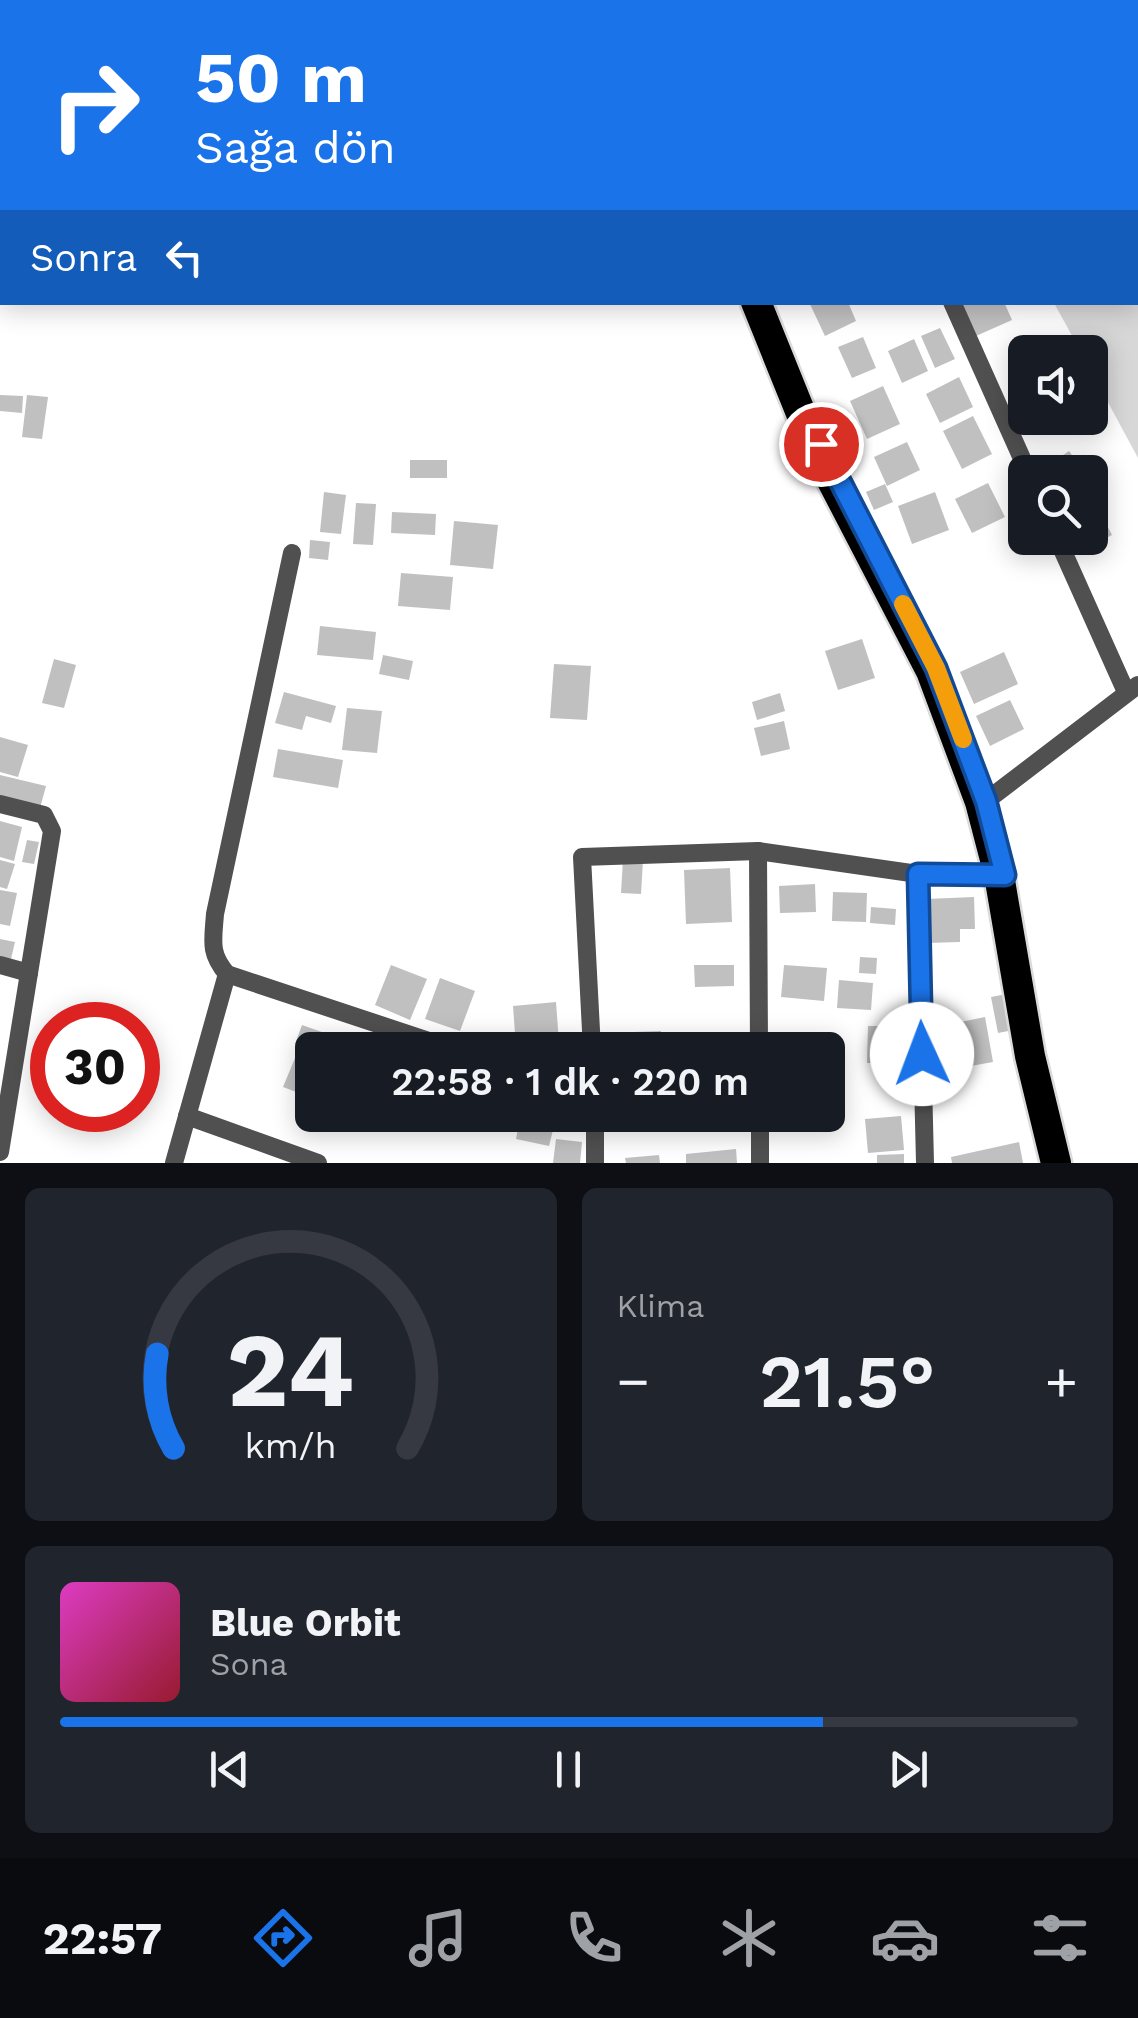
<!DOCTYPE html>
<html lang="tr">
<meta charset="utf-8">
<style>
:root{--surface:#171b24;--page:#20242c;--text:#f1f3f6;--muted:#9ea1a6;--line:#363941;--accent:#1a73e8}
body{margin:0;font-family:"Work Sans",sans-serif;background:var(--page);color:var(--text);height:100vh;display:flex;flex-direction:column;font-size:38px;white-space:nowrap}
*{box-sizing:border-box;margin:0}
p{font-size:32px;color:var(--muted)}
.icon{flex:none;width:55px;height:55px;fill:none;stroke:currentColor;stroke-width:2;stroke-linecap:round;stroke-linejoin:round}
.map{position:relative;height:1163px;overflow:hidden}
.sheet{display:flex;flex-direction:column;gap:25px;padding:25px;background:#0d0f14;flex:1}
.sheet>*{flex:none}
.hud{position:absolute;left:0px;top:0px;width:1140px;height:305px;box-shadow:0 5px 25px #0003;background:#1a73e8;color:#fff;overflow:hidden}
.tools{position:absolute;left:1008px;top:335px;display:grid;gap:20px}
.tools a{display:grid;place-items:center;width:100px;height:100px;border-radius:15px;background:var(--surface);box-shadow:0 5px 25px #0003;font-size:50px}
.speed{position:absolute;left:30px;top:1002px;display:flex;gap:20px;font-size:50px;font-weight:700;text-align:center}
.speed>*{display:grid;place-content:center;width:130px;height:130px;border-radius:50%;background:var(--surface);box-shadow:0 5px 25px #0003;line-height:1}
.speed .limit{border:15px solid #d22;background:#fff;color:#111}
.pin{position:absolute;display:grid;place-items:center;width:85px;height:85px;color:#fff;margin:-42px;border:5px solid #fff;border-radius:50%;box-shadow:0 2px 10px #0007}
.me{position:absolute;width:110px;margin:-55px;rotate:358deg;stroke-linejoin:round;filter:drop-shadow(0 0 8px #0008)}
.turn{display:flex;align-items:center;gap:35px;height:210px;padding:0 30px;font-size:45px}
.turn .icon{width:130px;height:130px;stroke-width:2.5}
.turn b{display:block;font-size:70px;line-height:85px}
.then{display:flex;align-items:center;height:95px;padding:0 30px;background:#0003;gap:20px;font-size:38px}
.big{font-size:75px;font-weight:600;line-height:1.1}
.sheet .card{flex:1;display:flex;flex-direction:column;justify-content:center;gap:15px;min-width:0;padding:0 35px;border-radius:15px;background:var(--page)}
.sheet .dial{align-items:center;gap:0}
.dial svg{height:260px;overflow:visible;fill:none;stroke:var(--line);stroke-width:7;stroke-linecap:round;text-anchor:middle}
.dial text{fill:var(--text);stroke:none}
.song{display:flex;align-items:center;gap:30px}
.cover{width:120px;height:120px;border-radius:15px;background:linear-gradient(135deg,hsl(310 70% 55%),hsl(350 70% 35%))}
.played{height:10px;border-radius:5px;background:linear-gradient(90deg,var(--accent) 75%,var(--line) 75%)}
.keys{display:flex;justify-content:space-around;direction:ltr}
.heat{display:flex;justify-content:space-between;align-items:center;font-size:55px;direction:ltr}
.sheet .tiles{flex:1;display:grid;gap:25px;grid-template-columns:1fr 1fr}
.card:last-child{grid-column:span 2}
.trip{position:absolute;left:295px;top:1032px;width:550px;height:100px;border-radius:15px;background:var(--surface);box-shadow:0 5px 25px #0003;font-weight:600;line-height:100px;text-align:center}
.dock{display:flex;height:160px;justify-content:space-around;align-items:center;background:#090b0e;color:var(--muted)}
.dock .icon{width:70px;height:70px}
.dock .selected{color:var(--accent)}
.dock b{font-size:45px;color:var(--text)}
.map>svg:first-child{display:block}
.green{fill:#d7d7d7}
.building{fill:#c0c0c0}
.lines{fill:none;stroke-linecap:round;stroke-linejoin:round}
.highway-casing{stroke:#dbdbdb;stroke-width:35}
.street{stroke:#505050;stroke-width:18}
.highway{stroke:#000;stroke-width:30}
.route-casing{stroke:#114b97;stroke-width:25}
.route{stroke:#1a73e8;stroke-width:18}
.slow{stroke:#f59e0b;stroke-width:18}
</style>
<div class="map">
<svg width="1138" height="1163" viewBox="0 0 1138 1163">
<rect width="100%" height="100%" fill="#fff"/>
<path class="green" d="M714,0H1138V458L1090,369V352H1081L1054,303L1138,302V2Z"/>
<g class="building">
<path d="M809,302H848L856,321L825,336Z"/>
<path d="M961,302H1004L1012,320L976,336Z"/>
<path d="M940,328L955,359L935,368L921,336Z"/>
<path d="M863,337L876,368L852,378L838,347Z"/>
<path d="M914,339L928,371L902,383L888,351Z"/>
<path d="M959,377L973,407L940,423L926,394Z"/>
<path d="M883,386L900,424L867,439L850,401Z"/>
<path d="M0,395L23,396L22,413L0,411Z"/>
<path d="M27,395L48,397L42,439L22,437Z"/>
<path d="M973,416L992,454L962,469L943,431Z"/>
<path d="M1028,418H1078L1036,435Z"/>
<path d="M907,442L920,470L887,486L874,457Z"/>
<path d="M1069,451L1084,472H1046L1043,469Z"/>
<rect x="410" y="460" width="37" height="18"/>
<path d="M988,483L1005,517L972,533L955,499Z"/>
<path d="M885,484L893,502L874,510L866,492Z"/>
<path d="M324,492L346,495L341,534L320,532Z"/>
<path d="M935,492L949,530L912,544L898,506Z"/>
<path d="M356,503L376,504L373,545L353,544Z"/>
<path d="M1096,504L1112,535L1093,545L1088,538L1090,507Z"/>
<path d="M392,512L436,514L435,535L391,533Z"/>
<path d="M454,521L498,525L493,569L450,565Z"/>
<path d="M310,540L330,542L328,560L309,558Z"/>
<path d="M401,573L453,577L450,610L398,606Z"/>
<path d="M320,626L376,632L373,660L317,655Z"/>
<path d="M862,639L875,678L838,690L825,651Z"/>
<path d="M1004,652L1018,684L974,704L960,672Z"/>
<path d="M383,655L413,661L409,680L379,674Z"/>
<path d="M54,659L76,665L64,708L42,703Z"/>
<path d="M554,664L591,666L587,720L550,718Z"/>
<path d="M284,692L336,706L331,723L306,716L302,730L275,723Z"/>
<path d="M780,693L785,711L757,720L752,702Z"/>
<path d="M1010,700L1024,729L990,746L976,716Z"/>
<path d="M347,708L382,711L377,753L342,750Z"/>
<path d="M784,721L790,749L761,756L754,728Z"/>
<path d="M0,737L28,745L18,777L0,772Z"/>
<path d="M278,749L343,760L338,788L273,777Z"/>
<path d="M0,775L46,786L40,808L0,797Z"/>
<path d="M0,821L22,827L14,861L0,857Z"/>
<path d="M27,840L39,842L34,864L22,862Z"/>
<path d="M623,859L643,860L641,894L621,893Z"/>
<path d="M0,860L15,864L7,889L0,887Z"/>
<path d="M730,868L732,922L686,924L684,870Z"/>
<path d="M815,884L816,912L780,913L779,886Z"/>
<path d="M0,890L17,893L10,926L0,924Z"/>
<path d="M833,892L867,893L866,922L832,921Z"/>
<path d="M974,897L975,929H960V942L927,943L926,899Z"/>
<path d="M871,907L896,909L895,925L870,923Z"/>
<path d="M0,939L15,942L11,959L0,956Z"/>
<path d="M860,957L877,958L876,974L859,973Z"/>
<path d="M391,965L427,979L410,1020L375,1005Z"/>
<path d="M694,965H734V986L695,987Z"/>
<path d="M784,965L827,968L824,1001L781,997Z"/>
<path d="M440,978L475,991L460,1031L425,1019Z"/>
<path d="M839,980L873,983L871,1010L837,1008Z"/>
<path d="M1012,993L1019,1029L998,1033L991,997Z"/>
<path d="M556,1002L559,1043L516,1047L513,1006Z"/>
<path d="M985,1017L993,1062L954,1069L946,1025Z"/>
<path d="M302,1025L339,1038L335,1050H312V1098L283,1087L300,1046L295,1044Z"/>
<path d="M868,1026H902L901,1063H867Z"/>
<path d="M661,1031V1050H634L633,1032Z"/>
<path d="M629,1034V1050H605L604,1035Z"/>
<path d="M776,1038L832,1039L831,1072H828V1050H776Z"/>
<path d="M459,1115H490L486,1125Z"/>
<path d="M519,1115H554L552,1126L518,1121Z"/>
<path d="M558,1115H579L580,1132H559Z"/>
<path d="M710,1115H745V1122L710,1121Z"/>
<path d="M901,1116L904,1150L868,1153L865,1119Z"/>
<path d="M519,1123L553,1130L549,1146L516,1139Z"/>
<path d="M556,1139L582,1142L580,1163H553Z"/>
<path d="M1019,1142L1023,1163H952L951,1157Z"/>
<path d="M736,1149L737,1163H686V1154Z"/>
<path d="M904,1154V1163H877V1155Z"/>
<path d="M659,1155L660,1163H626L625,1158Z"/>
</g>
<g class="lines">
<defs>
<g id="highway">
<path d="M674,0V2"/>
<path d="M756,302L815,448L931,671L980,802L999,875L1030,1056L1056,1163"/>
</g>
</defs>
<use href="#highway" class="highway-casing"/>
<g class="street">
<path d="M983,0L986,2"/>
<path d="M1125,2L1127,0"/>
<path d="M1138,137V138"/>
<path d="M952,302L1028,472"/>
<path d="M1057,538L1126,692"/>
<path d="M292,553L215,914C213,941 209,953 227,974L456,1050"/>
<path d="M986,801L1138,685"/>
<path d="M0,804L44,815L52,831L0,1152"/>
<path d="M758,851L759,1050"/>
<path d="M918,874L925,1163"/>
<path d="M0,965L29,973"/>
<path d="M592,1050L582,857L758,851L918,874L1005,875"/>
<path d="M595,1115V1163"/>
<path d="M760,1115V1163"/>
<path d="M187,1116L318,1163"/>
<path d="M174,1163L227,974"/>
</g>
<use href="#highway" class="highway"/>
</g>
<g class="lines">
<defs>
<path id="route" d="M821,444L936,668L986,801L1005,875L918,874L922,1054"/>
</defs>
<use href="#route" class="route-casing"/>
<use href="#route" class="route"/>
<path class="slow" d="M903,604L936,668L963,739"/>
</g>
</svg>
<div class="tools">
<a><svg class="icon" aria-label="sound" viewBox="0 0 24 24"><path d="M4 9h4l5-4v14l-5-4H4zM17 9q2 3 0 6"/></svg></a>
<a><svg class="icon" aria-label="search" viewBox="0 0 24 24"><circle cx="10" cy="10" r="6"/><path d="M15 15l6 6"/></svg></a>
</div>
<div class="speed"><div class="limit">30</div></div>
<div class="pin" style="left:821px;top:444px;background:#d93025"><svg class="icon" aria-label="arrive" viewBox="0 0 24 24"><path d="M6 21V4h12l-3 4 3 4H6"/></svg></div>
<svg class="me" style="left:922px;top:1054px" viewBox="-20 -20 40 40"><circle r="19" fill="#fff"/><path d="M0-13L10 11 0 6-10 11z" fill="#1a73e8"/></svg>
<div class="trip">22:58 · 1 dk · 220 m</div>
<div class="hud">
<div class="turn"><svg class="icon" aria-label="right" viewBox="0 0 24 24"><path d="M7 20v-9h11M14 6l5 5-5 5"/></svg><div><b>50 m</b>Sağa dön</div></div>
<div class="then">Sonra<svg class="icon" aria-label="left" viewBox="0 0 24 24"><path d="M17 20v-9H6M10 6l-5 5 5 5"/></svg></div>
</div>
</div>
<section class="sheet">
<div class="tiles">
<div class="card dial"><svg viewBox="0 0 100 80">
<path d="M14 69A42 42 0 1 1 86 69"/>
<path d="M14 69A42 42 0 0 1 9 40" stroke="#1a73e8"/>
<text x="50" y="56" font-size="32" font-weight="700">24</text>
<text x="50" y="72" font-size="11">km/h</text>
</svg></div>
<div class="card"><p>Klima</p>
<div class="heat"><a>−</a><b class="big">21.5°</b><a>+</a></div>
</div>
<div class="card">
<div class="song"><i class="cover"></i><div><b>Blue Orbit</b><p>Sona</p></div></div>
<div class="played"></div>
<div class="keys"><svg class="icon" aria-label="previous" viewBox="0 0 24 24"><path d="M18 5L8 12l10 7zM5 5v14"/></svg><svg class="icon" aria-label="pause" viewBox="0 0 24 24"><path d="M8 5v14M16 5v14"/></svg><svg class="icon" aria-label="next" viewBox="0 0 24 24"><path d="M6 5l10 7-10 7zM19 5v14"/></svg></div>
</div>
</div>
</section>
<nav class="dock">
<b>22:57</b>
<svg class="icon selected" aria-label="directions" viewBox="0 0 24 24"><path d="M12 3l9 9-9 9-9-9zM9 14v-3h6M13 9l2 2-2 2"/></svg>
<svg class="icon" aria-label="music" viewBox="0 0 24 24"><path d="M9 18V5l10-2v13"/><circle cx="6" cy="18" r="3"/><circle cx="16" cy="16" r="3"/></svg>
<svg class="icon" aria-label="phone" viewBox="0 0 24 24"><path d="M5 4h4l2 5-3 2q2 4 5 5l2-3 5 2v4C11 20 4 13 5 4z"/></svg>
<svg class="icon" aria-label="climate" viewBox="0 0 24 24"><path d="M12 3v18M4 7l16 10M4 17L20 7"/></svg>
<svg class="icon" aria-label="car" viewBox="0 0 24 24"><path d="M5 17H2v-5l4-1 3-4h7l3 4 3 1v5h-3M9 17h6M6 11h13"/><circle cx="7" cy="17" r="2"/><circle cx="17" cy="17" r="2"/></svg>
<svg class="icon" aria-label="filters" viewBox="0 0 24 24"><path d="M4 7h16M4 17h16"/><circle cx="9" cy="7" r="2"/><circle cx="15" cy="17" r="2"/></svg>
</nav>
